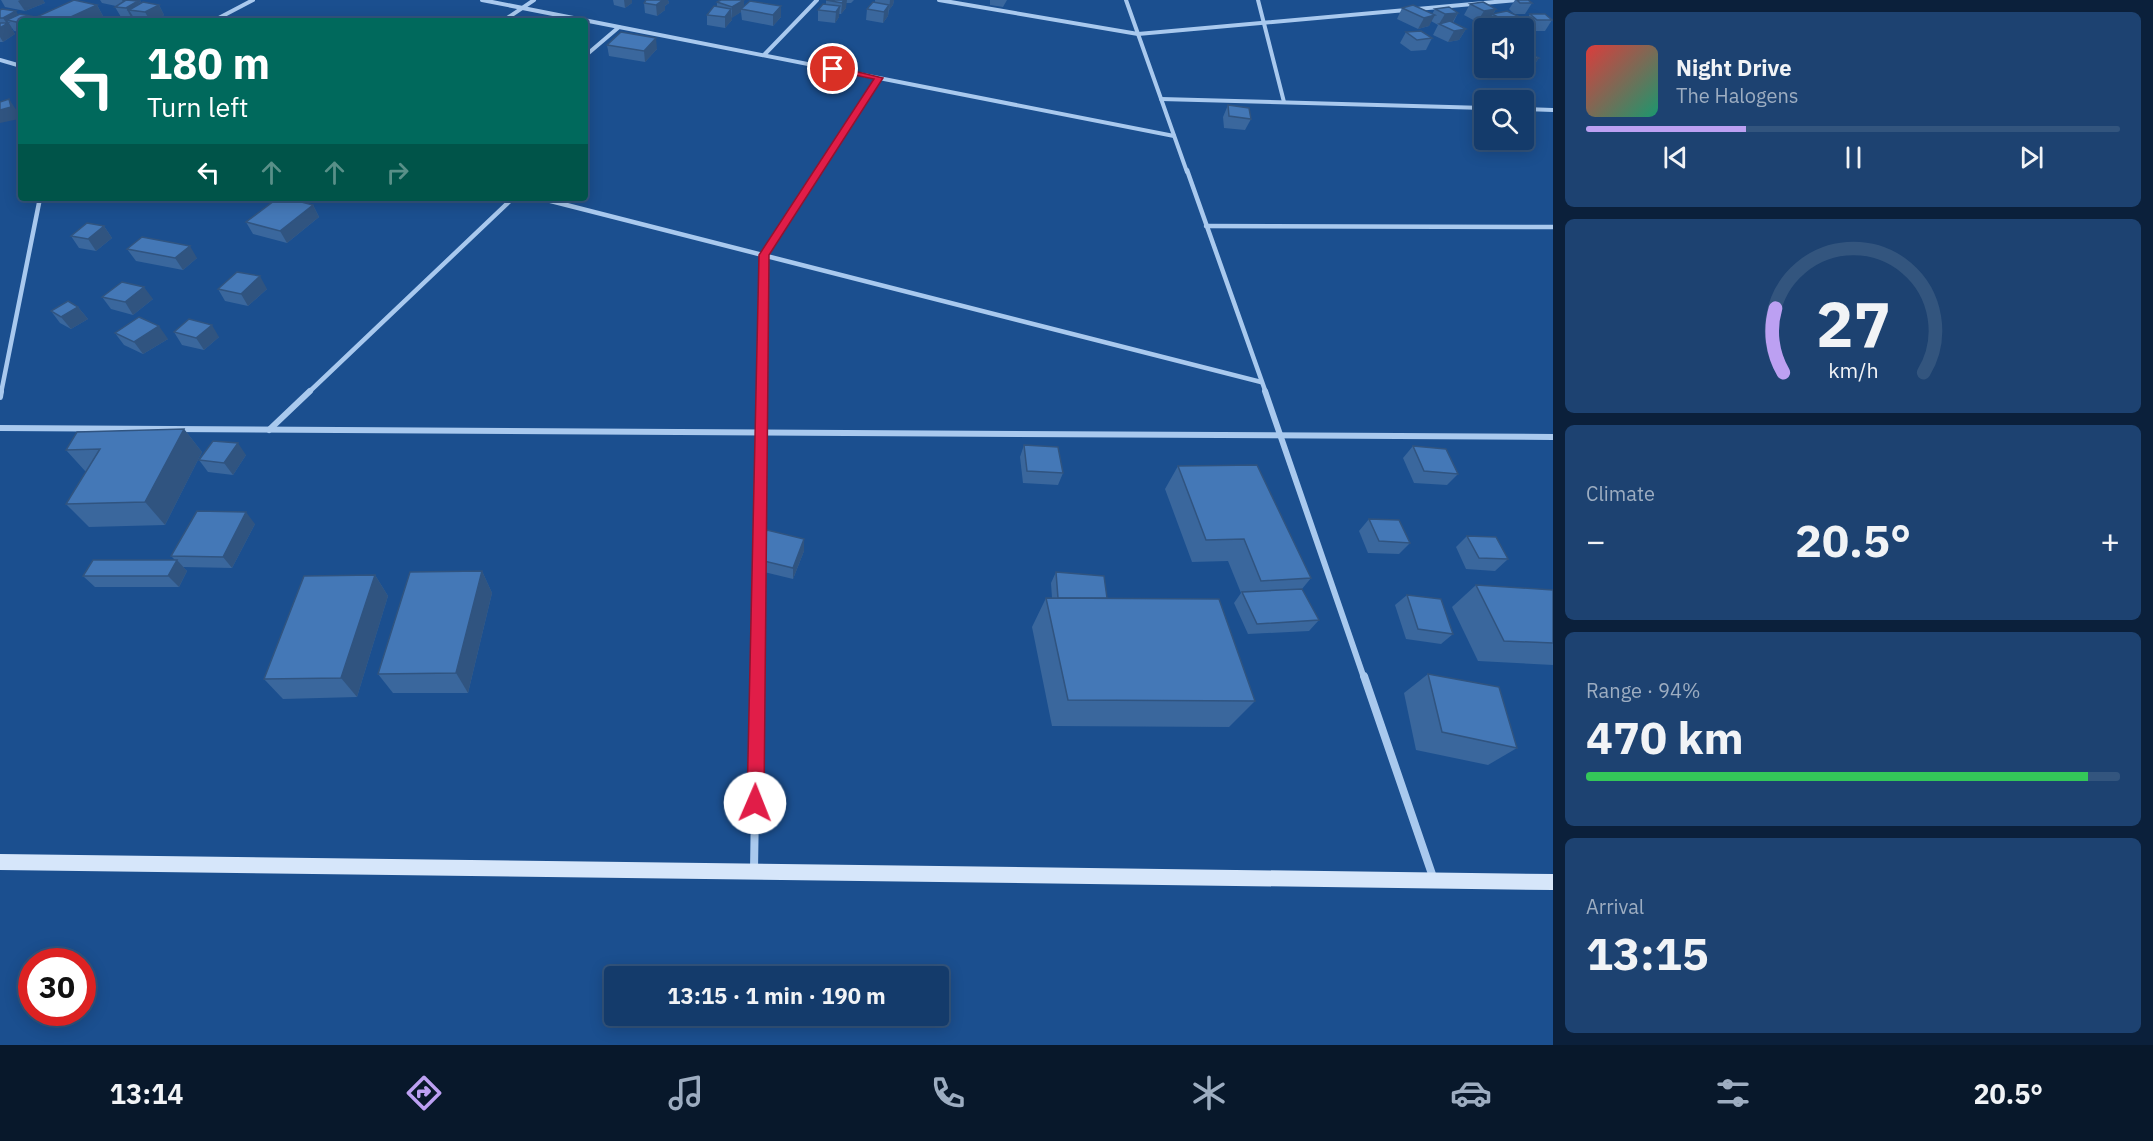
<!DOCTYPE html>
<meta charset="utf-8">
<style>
:root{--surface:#143b6b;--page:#1d4271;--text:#f1f3f6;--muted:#9dadc1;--line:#33557e;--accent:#bca0f2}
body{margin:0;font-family:"IBM Plex Sans",sans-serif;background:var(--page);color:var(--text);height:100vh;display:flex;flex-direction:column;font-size:22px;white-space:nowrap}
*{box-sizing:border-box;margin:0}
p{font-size:20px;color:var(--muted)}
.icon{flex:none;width:33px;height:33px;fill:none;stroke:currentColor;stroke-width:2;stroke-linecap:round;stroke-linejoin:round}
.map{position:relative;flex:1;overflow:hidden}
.panel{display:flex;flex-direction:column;gap:12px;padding:12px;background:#0b203b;width:600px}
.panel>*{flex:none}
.banner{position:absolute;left:18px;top:18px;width:570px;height:183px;border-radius:6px;box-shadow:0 3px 15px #0003,0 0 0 2px var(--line);background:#00695c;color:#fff;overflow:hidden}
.fabs{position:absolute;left:1474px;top:18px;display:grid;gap:12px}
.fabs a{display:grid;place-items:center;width:60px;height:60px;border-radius:6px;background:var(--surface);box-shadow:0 3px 15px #0003,0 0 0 2px var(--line);font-size:30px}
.speed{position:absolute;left:18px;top:948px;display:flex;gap:12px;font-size:30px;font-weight:700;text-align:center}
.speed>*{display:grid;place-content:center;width:78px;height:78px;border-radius:50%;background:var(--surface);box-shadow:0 3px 15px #0003,0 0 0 2px var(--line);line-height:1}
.speed .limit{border:9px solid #d22;background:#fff;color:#111}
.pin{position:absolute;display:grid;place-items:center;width:51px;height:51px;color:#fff;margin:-26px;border:3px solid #fff;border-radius:50%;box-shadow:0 2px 6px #0007}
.me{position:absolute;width:66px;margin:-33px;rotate:1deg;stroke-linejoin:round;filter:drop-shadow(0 0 4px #0008)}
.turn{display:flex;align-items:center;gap:21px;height:126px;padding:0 30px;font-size:27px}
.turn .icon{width:78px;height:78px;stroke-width:2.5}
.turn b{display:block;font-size:42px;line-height:51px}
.lanes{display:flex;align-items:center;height:57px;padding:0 30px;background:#0003;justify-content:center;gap:30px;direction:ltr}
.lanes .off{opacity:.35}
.big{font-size:45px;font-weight:700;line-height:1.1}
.panel .card{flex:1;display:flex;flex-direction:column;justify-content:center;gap:9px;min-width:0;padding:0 21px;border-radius:9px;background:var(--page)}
.panel .dial{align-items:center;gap:0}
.dial svg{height:156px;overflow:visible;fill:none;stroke:var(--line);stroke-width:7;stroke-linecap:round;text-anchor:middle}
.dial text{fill:var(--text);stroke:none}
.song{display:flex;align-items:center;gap:18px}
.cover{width:72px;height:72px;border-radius:9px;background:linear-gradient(135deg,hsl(0 70% 55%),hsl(160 70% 35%))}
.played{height:6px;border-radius:3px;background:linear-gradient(90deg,var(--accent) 30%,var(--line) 30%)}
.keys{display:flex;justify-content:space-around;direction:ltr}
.heat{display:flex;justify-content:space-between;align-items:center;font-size:33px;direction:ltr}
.charge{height:9px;border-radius:4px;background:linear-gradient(90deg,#34c759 94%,var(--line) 0)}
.trip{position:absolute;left:604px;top:966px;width:345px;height:60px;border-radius:6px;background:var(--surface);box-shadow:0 3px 15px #0003,0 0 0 2px var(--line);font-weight:700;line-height:60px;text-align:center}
.dock{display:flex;height:96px;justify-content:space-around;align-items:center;background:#08182b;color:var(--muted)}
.dock .icon{width:42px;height:42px}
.dock .selected{color:var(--accent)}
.dock b{font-size:27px;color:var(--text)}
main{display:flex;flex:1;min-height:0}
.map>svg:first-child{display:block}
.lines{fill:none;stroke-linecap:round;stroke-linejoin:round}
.minor-far3{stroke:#a9c9ee;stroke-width:4}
.minor-far2{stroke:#a9c9ee;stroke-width:4.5}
.minor-far1{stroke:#a9c9ee;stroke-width:6}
.minor{stroke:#a9c9ee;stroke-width:8}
.secondary{fill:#d6e6fa;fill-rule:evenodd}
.wall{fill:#3a679d}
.shaded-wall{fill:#305480}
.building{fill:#4478b7;stroke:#305480;stroke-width:1.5}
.route{fill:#e11d48;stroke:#92132f;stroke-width:1.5}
</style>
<main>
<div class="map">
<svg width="1553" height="1045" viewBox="0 0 1553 1045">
<rect width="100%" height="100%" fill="#1b4f8f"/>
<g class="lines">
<g class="minor-far3">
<path d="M482,0L1174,136"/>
<path d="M939,0L1138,34L1517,0"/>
<path d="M1126,0L1187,172"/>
<path d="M1258,0L1284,102"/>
<path d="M213,21L253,0"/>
<path d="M503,21L534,0"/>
<path d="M764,55L817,0"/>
<path d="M585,56L619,27"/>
<path d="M0,60L21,66"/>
<path d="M1161,99L1485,108"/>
<path d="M1524,109L1553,110"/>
<path d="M818,172L879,78"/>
</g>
<g class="minor-far2">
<path d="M1187,170L1266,393"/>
<path d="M539,198L1261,382"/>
<path d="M1206,226L1553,227"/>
<path d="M1,393L40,198"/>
<path d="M308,393L513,198"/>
<path d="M762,393L764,255L819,170"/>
</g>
<g class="minor-far1">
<path d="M1265,391L1364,678"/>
<path d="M0,397L1,391"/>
<path d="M0,428L1553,437"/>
<path d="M269,430L310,391"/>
<path d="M757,678L762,391"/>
</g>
<g class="minor">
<path d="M1364,676L1434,880"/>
<path d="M754,871L757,676"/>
</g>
<path class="secondary" d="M0,854L1553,874V890L0,870Z"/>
</g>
<g class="wall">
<path d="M1,0H43L45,3L25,11L5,7Z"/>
<path d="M100,0H140L141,2L139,3V4L159,5L164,15L154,21H138L135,20L134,18L132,19L121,17L115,7L116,6L102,3Z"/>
<path d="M613,0H632V3L625,8L614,5Z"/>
<path d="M646,0H668L669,3L665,6V10L657,16L645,13L644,3Z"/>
<path d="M744,0V6H781V17L773,26L742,20L741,12L731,18L732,20L725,28L707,25V15L717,7V2Z"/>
<path d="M826,0H854L851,3H846V8L841,14H839V17L835,23L818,21V10L826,4Z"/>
<path d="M875,0H894L893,5L889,10L888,16L883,23L866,20L867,9L875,3Z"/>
<path d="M990,0H1007L1003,7L990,5Z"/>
<path d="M1515,0H1528L1532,3L1525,14H1514L1509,9Z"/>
<path d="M1470,4L1496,9L1493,14L1522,18L1515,28H1492L1485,25L1489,20L1477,22L1464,15Z"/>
<path d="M97,5L103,16L92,21H21V32L14,31L12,28H11L15,34L3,42H0V10L18,15L35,17V18Z"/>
<path d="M1402,8L1432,14L1435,9L1458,13L1453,23L1466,29L1459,40L1448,42L1433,35L1438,25L1431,21L1429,26L1418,29L1397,19Z"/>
<path d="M1530,14L1552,20L1545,31H1530L1523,25Z"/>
<path d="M1406,32L1432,38L1426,50L1411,51L1400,43Z"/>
<path d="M607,45L657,49L645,62L609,56Z"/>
<path d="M1524,51L1539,58L1531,69L1519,72L1510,68H1524Z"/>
<path d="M1228,105L1251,119L1245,130L1224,128L1223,117Z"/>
<path d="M313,205L319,217L287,243L253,234L246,222Z"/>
<path d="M104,226L112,238L96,251L79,248L71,236Z"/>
<path d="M127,249L197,258L183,270L136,261Z"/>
<path d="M218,289H267L248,306L225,301Z"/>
<path d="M102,297L153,299L133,315L111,309Z"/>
<path d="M78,307L88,319L71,329L60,323L51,311Z"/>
<path d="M174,332L219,337L204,350L182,345Z"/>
<path d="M115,333L168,339L143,354L124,345Z"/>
<path d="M184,429L202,452L165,525L89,527L66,504L86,472L66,450Z"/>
<path d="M1024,445L1063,473L1058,485L1023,483L1020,457Z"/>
<path d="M1413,446L1458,474L1447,485L1414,483L1403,458Z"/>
<path d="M246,455L233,475L208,472L199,460Z"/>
<path d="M1178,466L1311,578L1302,589L1319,620L1309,631L1248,634L1234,603L1241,593L1228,561L1192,562L1165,489Z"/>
<path d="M1369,519L1410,543L1399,554L1368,553L1359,531Z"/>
<path d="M255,524L232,568L183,567L187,571L179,587H95L83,576L175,560L171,556Z"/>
<path d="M1467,536L1508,559L1495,571L1466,569L1456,547Z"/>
<path d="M804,539V551L793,579L756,570V559Z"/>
<path d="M482,571L492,593L468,693H393L378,674Z"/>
<path d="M1056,572L1107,598L1255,701L1229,727L1052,726L1032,627L1046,598H1052L1051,583Z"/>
<path d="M375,575L388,596L357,697L283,699L264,679Z"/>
<path d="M1476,585L1553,590V665L1478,661L1452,607Z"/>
<path d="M1407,595L1453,634L1441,644L1406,639L1395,605Z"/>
<path d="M1428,674L1517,748L1488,765L1416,750L1404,693Z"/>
</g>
<g class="shaded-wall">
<path d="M20,0H43L45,3L25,11L18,1Z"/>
<path d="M122,0H140L141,2L139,3L143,12L129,10L134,18L132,19Z"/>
<path d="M624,0H632V3L625,8Z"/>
<path d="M660,0H668L669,3L665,6V10L657,16L656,5Z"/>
<path d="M744,0V10L741,9V12L732,18V7Z"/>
<path d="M844,0H847L846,8L841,14L842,3Z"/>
<path d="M890,0H894L893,5L889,10Z"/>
<path d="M97,5L103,16L92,21H62Z"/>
<path d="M159,5L164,15L154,21H150L145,12Z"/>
<path d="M889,5L888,16L883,23L884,12Z"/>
<path d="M781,6V17L773,26V15Z"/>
<path d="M840,6L839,17L835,23L836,12Z"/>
<path d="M731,9L732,20L725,28V17Z"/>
<path d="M1496,9L1489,20L1477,22L1484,11Z"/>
<path d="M16,11L22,21L7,20L12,28H11L15,34L3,42L0,37V28L7,24L3,18Z"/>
<path d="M1458,13L1452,23L1439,24L1445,14Z"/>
<path d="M1435,15L1429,26L1418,29L1424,18Z"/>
<path d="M35,17L37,20L32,19L33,21H25Z"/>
<path d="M1522,18L1515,28H1502L1506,21Z"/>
<path d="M1466,29L1459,40L1448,42L1454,31Z"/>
<path d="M656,38L657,49L645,62L644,51Z"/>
<path d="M1539,58L1531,69L1519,72L1522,68H1524V65L1527,61Z"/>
<path d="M9,99L17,111L19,119L0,123V110Z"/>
<path d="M313,205L319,217L287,243L280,231Z"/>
<path d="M104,226L112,238L96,251L88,239Z"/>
<path d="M190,246L197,258L183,270L175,258Z"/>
<path d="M260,276L267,289L248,306L241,294Z"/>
<path d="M144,287L153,299L133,315L125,302Z"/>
<path d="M78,307L88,319L71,329L61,317Z"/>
<path d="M212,325L219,337L204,350L196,338Z"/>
<path d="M159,326L168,339L143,354L134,342Z"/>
<path d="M184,429L202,452L165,525L145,502Z"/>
<path d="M238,443L246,455L233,475L224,463Z"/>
<path d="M246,512L255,524L232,568L223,557Z"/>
<path d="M804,539V551L793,579V568Z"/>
<path d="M177,560L187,571L179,587L168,576Z"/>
<path d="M482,571L492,593L468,693L456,673Z"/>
<path d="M375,575L388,596L357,697L341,678Z"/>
</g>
<g class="building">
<path d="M74,0L97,5L62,21H39L32,19Z"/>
<path d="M126,0L138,1L126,8L115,7Z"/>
<path d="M646,0H663L656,5L644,3Z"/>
<path d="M721,0H744L732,7L717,2Z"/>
<path d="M826,0H844L842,3Z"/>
<path d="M1517,0H1528L1532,3H1520Z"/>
<path d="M750,1L781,6L773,15L741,9Z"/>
<path d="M143,2L159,5L145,12L129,10Z"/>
<path d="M873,2L889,5L884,12L867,9Z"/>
<path d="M1483,2L1496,9L1484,11L1470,4Z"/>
<path d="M823,4L840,6L836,12L818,10Z"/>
<path d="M1413,5L1435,15L1424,18L1402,8Z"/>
<path d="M714,6L731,9L725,17L707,15Z"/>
<path d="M1449,7L1458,13L1445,14L1435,9Z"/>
<path d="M2,9L16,11L3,18H0V10Z"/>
<path d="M1507,11L1522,18L1506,21L1492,14Z"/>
<path d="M20,14L35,17L25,21H21V23L7,20Z"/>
<path d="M1530,14H1545L1552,20H1537Z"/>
<path d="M1450,21L1466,29L1454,31L1439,24Z"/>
<path d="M0,23H8L0,28Z"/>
<path d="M1421,31L1432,38L1417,40L1406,32Z"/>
<path d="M621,32L656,38L644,51L607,45Z"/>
<path d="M1524,51L1539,58L1527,61L1524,59Z"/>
<path d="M9,99L11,107L0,110V102Z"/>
<path d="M1228,105L1249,108L1251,119L1229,116Z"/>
<path d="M278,198H286L313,205L280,231L246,222Z"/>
<path d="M87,223L104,226L88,239L71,236Z"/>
<path d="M142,237L190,246L175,258L127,249Z"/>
<path d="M237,272L260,276L241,294L218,289Z"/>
<path d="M122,282L144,287L125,302L102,297Z"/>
<path d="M68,301L78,307L61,317L51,311Z"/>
<path d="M139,317L159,326L134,342L115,333Z"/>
<path d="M189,319L212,325L196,338L174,332Z"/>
<path d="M184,429L145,502L66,504L100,449L66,450L77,432Z"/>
<path d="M213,441L238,443L224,463L199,460Z"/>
<path d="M1024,445L1058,447L1063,473L1027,471Z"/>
<path d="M1413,446L1446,449L1458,474L1424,471Z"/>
<path d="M1257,465L1311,578L1261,581L1244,539L1206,540L1178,466Z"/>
<path d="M197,511L246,512L223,557L171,556Z"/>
<path d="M1369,519L1399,520L1410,543L1379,541Z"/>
<path d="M767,530L804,539L793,568L756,559Z"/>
<path d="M1467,536L1496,537L1508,559L1479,558Z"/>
<path d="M93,560H177L168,576H83Z"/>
<path d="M482,571L456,673L378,674L410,572Z"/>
<path d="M1056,572L1104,576L1107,598H1058Z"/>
<path d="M375,575L341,678L264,679L304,576Z"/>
<path d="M1476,585L1553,590V643L1504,641Z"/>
<path d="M1302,589L1319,620L1257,624L1242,592Z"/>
<path d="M1407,595L1441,599L1453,634L1418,629Z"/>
<path d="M1046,598L1219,599L1255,701L1068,700Z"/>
<path d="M1428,674L1499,687L1517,748L1442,732Z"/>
</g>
<path class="route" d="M833,66L883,78L769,255L764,803L761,809L755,811L749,809L747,803L759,255L874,79L830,70Z"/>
</svg>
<div class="fabs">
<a><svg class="icon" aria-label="sound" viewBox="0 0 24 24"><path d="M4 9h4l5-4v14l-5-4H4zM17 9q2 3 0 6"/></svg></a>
<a><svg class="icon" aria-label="search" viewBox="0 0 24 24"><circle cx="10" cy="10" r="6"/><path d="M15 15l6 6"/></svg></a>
</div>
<div class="speed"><div class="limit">30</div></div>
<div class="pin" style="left:833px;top:69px;background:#d93025"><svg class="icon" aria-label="arrive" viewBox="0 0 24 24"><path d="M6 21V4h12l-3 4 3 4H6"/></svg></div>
<svg class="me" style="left:755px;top:803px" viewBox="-20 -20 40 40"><circle r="19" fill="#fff"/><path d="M0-13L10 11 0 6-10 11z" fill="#e11d48"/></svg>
<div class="trip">13:15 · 1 min · 190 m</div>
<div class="banner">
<div class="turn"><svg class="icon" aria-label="left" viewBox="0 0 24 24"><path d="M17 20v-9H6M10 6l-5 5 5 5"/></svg><div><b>180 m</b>Turn left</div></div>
<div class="lanes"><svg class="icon" aria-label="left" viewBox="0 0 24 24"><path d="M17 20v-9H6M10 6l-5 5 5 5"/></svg><svg class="icon off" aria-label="ahead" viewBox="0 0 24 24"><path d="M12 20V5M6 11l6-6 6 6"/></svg><svg class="icon off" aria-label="ahead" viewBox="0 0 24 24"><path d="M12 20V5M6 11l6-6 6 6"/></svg><svg class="icon off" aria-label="right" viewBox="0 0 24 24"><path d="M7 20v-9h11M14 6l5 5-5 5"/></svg></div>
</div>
</div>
<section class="panel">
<div class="card">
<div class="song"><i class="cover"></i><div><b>Night Drive</b><p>The Halogens</p></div></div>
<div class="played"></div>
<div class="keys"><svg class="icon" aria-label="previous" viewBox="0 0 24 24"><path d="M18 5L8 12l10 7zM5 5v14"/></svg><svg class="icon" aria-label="pause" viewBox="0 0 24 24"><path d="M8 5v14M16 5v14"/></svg><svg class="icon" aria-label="next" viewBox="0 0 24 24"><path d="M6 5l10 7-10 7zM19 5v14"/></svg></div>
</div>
<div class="card dial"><svg viewBox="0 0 100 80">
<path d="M14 69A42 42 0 1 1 86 69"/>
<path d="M14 69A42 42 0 0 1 10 36" stroke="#bca0f2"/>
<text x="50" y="56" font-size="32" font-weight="700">27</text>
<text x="50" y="72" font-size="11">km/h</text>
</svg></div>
<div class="card"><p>Climate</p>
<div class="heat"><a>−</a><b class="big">20.5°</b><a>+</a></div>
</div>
<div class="card"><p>Range · 94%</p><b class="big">470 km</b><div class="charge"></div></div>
<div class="card"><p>Arrival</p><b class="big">13:15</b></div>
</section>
</main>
<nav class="dock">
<b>13:14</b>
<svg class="icon selected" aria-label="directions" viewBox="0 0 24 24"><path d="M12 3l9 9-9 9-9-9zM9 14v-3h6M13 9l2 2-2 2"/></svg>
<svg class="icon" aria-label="music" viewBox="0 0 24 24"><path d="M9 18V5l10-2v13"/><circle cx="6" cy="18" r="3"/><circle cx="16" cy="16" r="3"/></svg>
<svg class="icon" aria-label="phone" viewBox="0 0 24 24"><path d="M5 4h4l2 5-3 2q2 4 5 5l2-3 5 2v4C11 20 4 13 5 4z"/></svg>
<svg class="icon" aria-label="climate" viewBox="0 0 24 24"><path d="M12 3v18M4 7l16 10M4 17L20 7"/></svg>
<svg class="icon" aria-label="car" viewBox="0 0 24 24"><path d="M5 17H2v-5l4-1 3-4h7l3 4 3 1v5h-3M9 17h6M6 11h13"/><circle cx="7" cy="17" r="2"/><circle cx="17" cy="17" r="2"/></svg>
<svg class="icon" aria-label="filters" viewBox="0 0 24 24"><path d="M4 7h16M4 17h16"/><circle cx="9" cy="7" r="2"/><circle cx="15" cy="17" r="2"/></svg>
<b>20.5°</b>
</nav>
